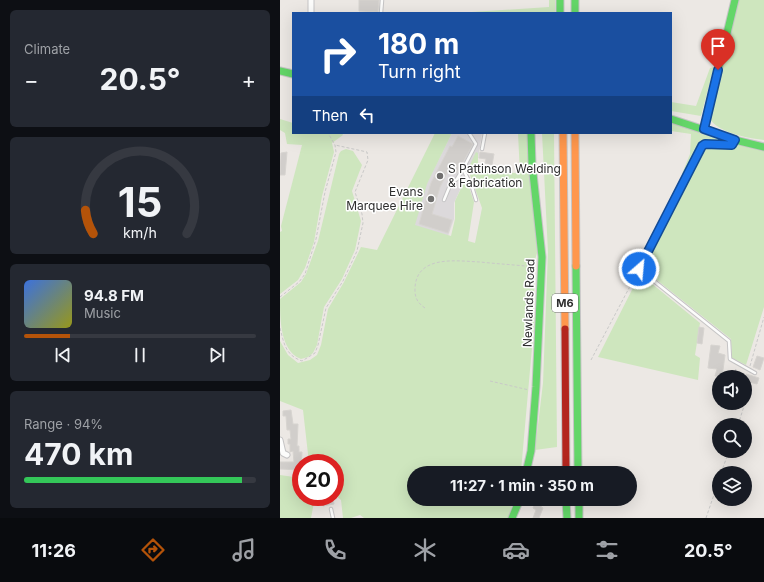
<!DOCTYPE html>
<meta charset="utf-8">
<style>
:root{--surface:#171b24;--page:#242831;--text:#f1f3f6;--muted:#9ea1a6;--line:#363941;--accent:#b45309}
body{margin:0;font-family:Inter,sans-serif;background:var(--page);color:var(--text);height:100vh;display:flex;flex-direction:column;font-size:15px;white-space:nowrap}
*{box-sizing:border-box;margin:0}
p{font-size:13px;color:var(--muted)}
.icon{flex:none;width:22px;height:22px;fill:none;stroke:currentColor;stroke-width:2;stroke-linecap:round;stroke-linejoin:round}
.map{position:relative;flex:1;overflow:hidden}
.drawer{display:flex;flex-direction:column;gap:10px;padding:10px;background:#0d0f14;width:280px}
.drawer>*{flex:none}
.banner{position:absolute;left:12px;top:12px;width:380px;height:122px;border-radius:0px;box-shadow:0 4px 16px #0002;background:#1a4fa0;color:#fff;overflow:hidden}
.tools{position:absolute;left:432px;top:370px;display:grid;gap:8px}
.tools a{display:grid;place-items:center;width:40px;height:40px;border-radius:50%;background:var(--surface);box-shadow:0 4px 16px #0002;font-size:20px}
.speed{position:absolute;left:12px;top:454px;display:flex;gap:8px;font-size:20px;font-weight:700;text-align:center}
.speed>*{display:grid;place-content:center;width:52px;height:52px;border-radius:50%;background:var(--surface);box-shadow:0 4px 16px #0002;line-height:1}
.speed .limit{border:6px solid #d22;background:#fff;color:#111}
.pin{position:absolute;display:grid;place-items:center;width:34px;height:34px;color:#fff;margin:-41px -17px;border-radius:50% 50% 50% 0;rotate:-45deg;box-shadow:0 0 4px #0007}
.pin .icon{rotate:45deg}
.me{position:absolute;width:44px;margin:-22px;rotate:27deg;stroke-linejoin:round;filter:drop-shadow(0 0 3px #0008)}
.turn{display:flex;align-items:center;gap:14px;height:84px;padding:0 20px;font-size:18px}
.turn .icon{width:52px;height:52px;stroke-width:2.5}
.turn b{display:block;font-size:28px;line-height:34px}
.then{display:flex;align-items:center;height:38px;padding:0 20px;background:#0003;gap:8px;font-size:15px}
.big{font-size:30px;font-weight:700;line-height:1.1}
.drawer .widget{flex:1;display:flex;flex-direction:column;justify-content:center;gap:6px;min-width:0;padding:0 14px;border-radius:6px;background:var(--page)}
.drawer .dial{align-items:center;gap:0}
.dial svg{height:104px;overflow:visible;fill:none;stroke:var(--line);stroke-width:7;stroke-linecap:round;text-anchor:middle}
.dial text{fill:var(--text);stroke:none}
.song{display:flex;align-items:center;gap:12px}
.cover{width:48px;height:48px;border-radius:6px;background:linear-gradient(135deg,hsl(220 70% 55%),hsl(60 70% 35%))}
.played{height:4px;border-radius:2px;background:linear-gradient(90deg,var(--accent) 20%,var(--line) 20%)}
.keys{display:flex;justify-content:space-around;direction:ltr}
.heat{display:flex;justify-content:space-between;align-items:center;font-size:22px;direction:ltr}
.charge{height:6px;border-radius:3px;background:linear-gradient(90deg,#34c759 94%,var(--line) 0)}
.trip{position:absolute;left:127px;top:466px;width:230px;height:40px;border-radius:20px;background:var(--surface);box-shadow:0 4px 16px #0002;font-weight:700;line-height:40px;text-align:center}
.tabs{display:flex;height:64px;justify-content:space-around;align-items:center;background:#090b0e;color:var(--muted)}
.tabs .icon{width:28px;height:28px}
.tabs .current{color:var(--accent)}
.tabs b{font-size:18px;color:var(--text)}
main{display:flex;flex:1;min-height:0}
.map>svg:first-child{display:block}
.industrial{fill:#dcd9db}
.green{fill:#cee6be}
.building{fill:#d1cecb;stroke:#d7d4d0}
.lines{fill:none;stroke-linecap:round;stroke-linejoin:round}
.lane-casing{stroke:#c5c4c5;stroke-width:4.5}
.street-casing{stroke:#c5c4c5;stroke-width:7}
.fast-casing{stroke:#c5c4c5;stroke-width:9}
.slow-casing{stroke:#c5c4c5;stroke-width:9}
.jam-casing{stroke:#c5c4c5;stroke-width:9}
.path{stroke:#c9c9c8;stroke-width:1;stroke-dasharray:3 2;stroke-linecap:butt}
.lane{stroke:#fcfcfb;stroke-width:2.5}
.street{stroke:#fcfcfb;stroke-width:5}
.fast{stroke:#63d668;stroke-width:7}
.slow{stroke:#ff974d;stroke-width:7}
.jam{stroke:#b3261e;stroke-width:7}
.route-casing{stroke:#114b97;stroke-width:10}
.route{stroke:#1a73e8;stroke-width:7}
.poi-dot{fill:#706f6e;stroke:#fff;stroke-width:1.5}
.labels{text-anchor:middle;stroke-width:3;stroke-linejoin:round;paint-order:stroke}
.shield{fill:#fff;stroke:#6d6d6d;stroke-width:1}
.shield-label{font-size:11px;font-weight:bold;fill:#2e2e2e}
.poi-label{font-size:12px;fill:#2e2e2e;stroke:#fff;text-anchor:start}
.street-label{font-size:12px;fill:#2e2e2e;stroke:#fff}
</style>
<main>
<section class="drawer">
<div class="widget"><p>Climate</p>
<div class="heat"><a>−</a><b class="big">20.5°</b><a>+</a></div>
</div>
<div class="widget dial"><svg viewBox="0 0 100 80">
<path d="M14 69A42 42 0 1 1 86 69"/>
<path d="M14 69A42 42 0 0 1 8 51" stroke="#b45309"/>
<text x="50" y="56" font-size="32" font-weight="700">15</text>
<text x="50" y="72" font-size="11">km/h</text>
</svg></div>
<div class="widget">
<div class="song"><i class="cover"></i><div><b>94.8 FM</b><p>Music</p></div></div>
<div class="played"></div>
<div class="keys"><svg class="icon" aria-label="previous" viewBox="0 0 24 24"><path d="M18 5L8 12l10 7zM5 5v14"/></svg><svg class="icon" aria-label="pause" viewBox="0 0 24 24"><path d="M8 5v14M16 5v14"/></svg><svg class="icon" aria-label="next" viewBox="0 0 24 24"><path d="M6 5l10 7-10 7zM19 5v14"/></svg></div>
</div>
<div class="widget"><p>Range · 94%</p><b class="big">470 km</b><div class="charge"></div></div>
</section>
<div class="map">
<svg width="484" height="518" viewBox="0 0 484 518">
<rect width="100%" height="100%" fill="#ece8e4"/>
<path class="industrial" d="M172,133H202L196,172L189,170L174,203V219L165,245L121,235Z"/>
<g class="green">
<path d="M269,0H275V13H176L269,7Z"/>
<path d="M458,0H484V140C466,138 439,133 429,118Z"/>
<path d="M434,67L421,116L391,111V102L416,106L430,68Z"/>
<path d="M0,119L13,123V133H62L63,135L52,143L54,152L42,196L34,242L25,268L18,280L0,294V232L2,231L1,226L22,145L7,144L5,133L0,130Z"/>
<path d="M391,123L446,140C438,145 429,139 421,142L405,172L402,174L410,154L411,134L391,131Z"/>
<path d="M155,133H172L147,184L135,225L171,236L175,219V201L186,178L194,202L188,241L195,243L202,208L188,169L196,152L198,153V167L240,174L238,133H247L257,253L254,263V325L241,471V473H134V499H234L228,518H84L80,515L71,518H63L61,500L55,495V463H29L23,410L0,401V341L8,355L18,363L30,360L37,355L41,345L48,309L64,282L81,247L97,250Z"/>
<path d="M262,133H274L277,447L255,450L263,383L268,252Z"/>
<path d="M457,144L484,150V307L466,365L452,358L451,339L363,269L424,149H453Z"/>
<path d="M66,149L73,151L82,165L72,191L81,221L75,250L62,279L44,307L37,345L33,353L28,357L21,359C0,351 0,319 0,299L21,282L26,274L38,241L59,154L61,151Z"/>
<path d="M360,274L420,323L415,355L420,358L418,380L318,357Z"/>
<path d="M0,475L21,478V497H35L31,518H0Z"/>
</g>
<g class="building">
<path d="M79,0H99L98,12L79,11Z"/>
<path d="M178,136L193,144L177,173L169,169L160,187L152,214L172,220L168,233L139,224L151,183L170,146L172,147Z"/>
<path d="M7,152L5,175H0L1,153Z"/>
<path d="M200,152L214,154L212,165L205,163L206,159L199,158Z"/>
<path d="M419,327L424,328L422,344L417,343Z"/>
<path d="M431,345L440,346L438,353L445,355L442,377L435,376L437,369L428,368Z"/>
<path d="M477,356L484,358L480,370L473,367Z"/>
<path d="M466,374L479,378L477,384L465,381Z"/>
<path d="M11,410L13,424H18L17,446H19V452H22L21,470L0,469V462H14L13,451L10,452V444H8V439H11L10,430H7L6,416H3V411Z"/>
<path d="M48,497V500L53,499L54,504L43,506V503L40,504L39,498Z"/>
<path d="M257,499H264L261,507L263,508L259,518H253L256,510L253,508Z"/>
</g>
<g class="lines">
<defs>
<g id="lane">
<path d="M101,13L102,0"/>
<path d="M189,133L196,144L183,169L192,187L196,200"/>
<path d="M455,140L452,145L425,144L422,146L359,269L449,341L450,359L475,373"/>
<path d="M202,149L205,133"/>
<path d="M164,200L171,183L177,179L183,169"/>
<path d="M51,509L53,518"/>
</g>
<g id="street">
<path d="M31,13V0"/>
<path d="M0,440L3,453L7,455"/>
</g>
<g id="fast">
<path d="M280,0V13"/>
<path d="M295,0V13"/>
<path d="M0,71L13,74"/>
<path d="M391,119L455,140L484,147"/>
<path d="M424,129L455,0"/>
<path d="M296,266L298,473"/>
<path d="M246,473L251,451L256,387L262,257L252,164L251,133"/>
<path d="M286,499L287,518"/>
<path d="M299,499V518"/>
<path d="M232,518L240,499"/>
</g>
<g id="slow">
<path d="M283,133L285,329"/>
<path d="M295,133L296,266"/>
</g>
<path id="jam" d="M285,329L286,473"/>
</defs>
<use href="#lane" class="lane-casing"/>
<use href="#street" class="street-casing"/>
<use href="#fast" class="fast-casing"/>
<use href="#slow" class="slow-casing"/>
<use href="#jam" class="jam-casing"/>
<g class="path">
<path d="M0,297L19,282L25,274L36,239L45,192L56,152L55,145L48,133"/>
<path d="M145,308C139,304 135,299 135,291C134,254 177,261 200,262C219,264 237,265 255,267"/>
<path d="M0,328C4,343 5,355 22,361L35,353L38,345L46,308L63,281L77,251L83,223L82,214L75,192L88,160L87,152L55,145"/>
<path d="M311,360L357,273"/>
<path d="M470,366L484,317"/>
<path d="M455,377L456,367"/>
<path d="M210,381L249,390"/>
<path d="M458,425L465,403V395"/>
<path d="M441,473L449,451"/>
<path d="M426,518L439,480"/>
</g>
<use href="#lane" class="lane"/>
<use href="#street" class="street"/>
<use href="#fast" class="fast"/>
<use href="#slow" class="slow"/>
<use href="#jam" class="jam"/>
</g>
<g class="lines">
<defs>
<path id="route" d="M359,269L422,146L425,144L452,145L455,140L424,129L438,70"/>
</defs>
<use href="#route" class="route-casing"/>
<use href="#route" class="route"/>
</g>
<g class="poi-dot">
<circle cx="160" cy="176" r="4"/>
<circle cx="151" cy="199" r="4"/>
</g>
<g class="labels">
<rect class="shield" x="272" y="294" width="26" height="18" rx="3"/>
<g class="shield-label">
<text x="285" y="307">M6</text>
</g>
<g class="poi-label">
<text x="168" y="173">S Pattinson Welding<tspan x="168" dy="14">&amp; Fabrication</tspan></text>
<text x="143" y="196" text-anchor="end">Evans<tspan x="143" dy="14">Marquee Hire</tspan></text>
</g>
<g class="street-label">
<text transform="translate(249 303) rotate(-88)" y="4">Newlands Road</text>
</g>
</g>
</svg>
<div class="tools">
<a><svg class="icon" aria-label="sound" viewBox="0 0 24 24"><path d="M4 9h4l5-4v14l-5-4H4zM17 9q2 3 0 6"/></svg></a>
<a><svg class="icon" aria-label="search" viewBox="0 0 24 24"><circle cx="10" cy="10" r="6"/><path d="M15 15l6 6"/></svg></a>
<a><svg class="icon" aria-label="layers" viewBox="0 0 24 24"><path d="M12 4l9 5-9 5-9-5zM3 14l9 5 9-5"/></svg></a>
</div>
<div class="speed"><div class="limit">20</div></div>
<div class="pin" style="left:438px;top:70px;background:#d93025"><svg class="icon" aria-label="arrive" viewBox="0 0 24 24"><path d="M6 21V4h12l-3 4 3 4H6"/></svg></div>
<svg class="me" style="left:359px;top:269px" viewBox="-20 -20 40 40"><circle r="17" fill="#1a73e8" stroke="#fff" stroke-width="3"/><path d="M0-11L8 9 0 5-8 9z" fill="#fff"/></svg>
<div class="trip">11:27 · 1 min · 350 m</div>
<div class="banner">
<div class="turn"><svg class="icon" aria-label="right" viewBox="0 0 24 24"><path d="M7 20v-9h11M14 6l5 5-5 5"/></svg><div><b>180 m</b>Turn right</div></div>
<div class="then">Then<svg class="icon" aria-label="left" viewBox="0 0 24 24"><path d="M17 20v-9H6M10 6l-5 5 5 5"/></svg></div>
</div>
</div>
</main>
<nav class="tabs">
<b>11:26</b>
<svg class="icon current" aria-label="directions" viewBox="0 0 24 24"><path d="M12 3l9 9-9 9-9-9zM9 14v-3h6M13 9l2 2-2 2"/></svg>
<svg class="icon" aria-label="music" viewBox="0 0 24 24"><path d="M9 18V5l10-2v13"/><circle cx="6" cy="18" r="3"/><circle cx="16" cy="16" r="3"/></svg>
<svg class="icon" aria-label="phone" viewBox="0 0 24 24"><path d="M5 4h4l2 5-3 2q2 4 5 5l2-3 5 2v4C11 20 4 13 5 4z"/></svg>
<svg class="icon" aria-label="climate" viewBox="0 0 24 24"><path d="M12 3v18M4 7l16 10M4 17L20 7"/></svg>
<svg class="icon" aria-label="car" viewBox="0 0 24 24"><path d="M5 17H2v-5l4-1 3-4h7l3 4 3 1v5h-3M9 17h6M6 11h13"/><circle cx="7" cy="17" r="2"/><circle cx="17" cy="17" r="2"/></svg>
<svg class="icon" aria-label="filters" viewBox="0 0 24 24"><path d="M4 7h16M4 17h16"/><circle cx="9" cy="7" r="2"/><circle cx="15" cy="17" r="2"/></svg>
<b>20.5°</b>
</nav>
